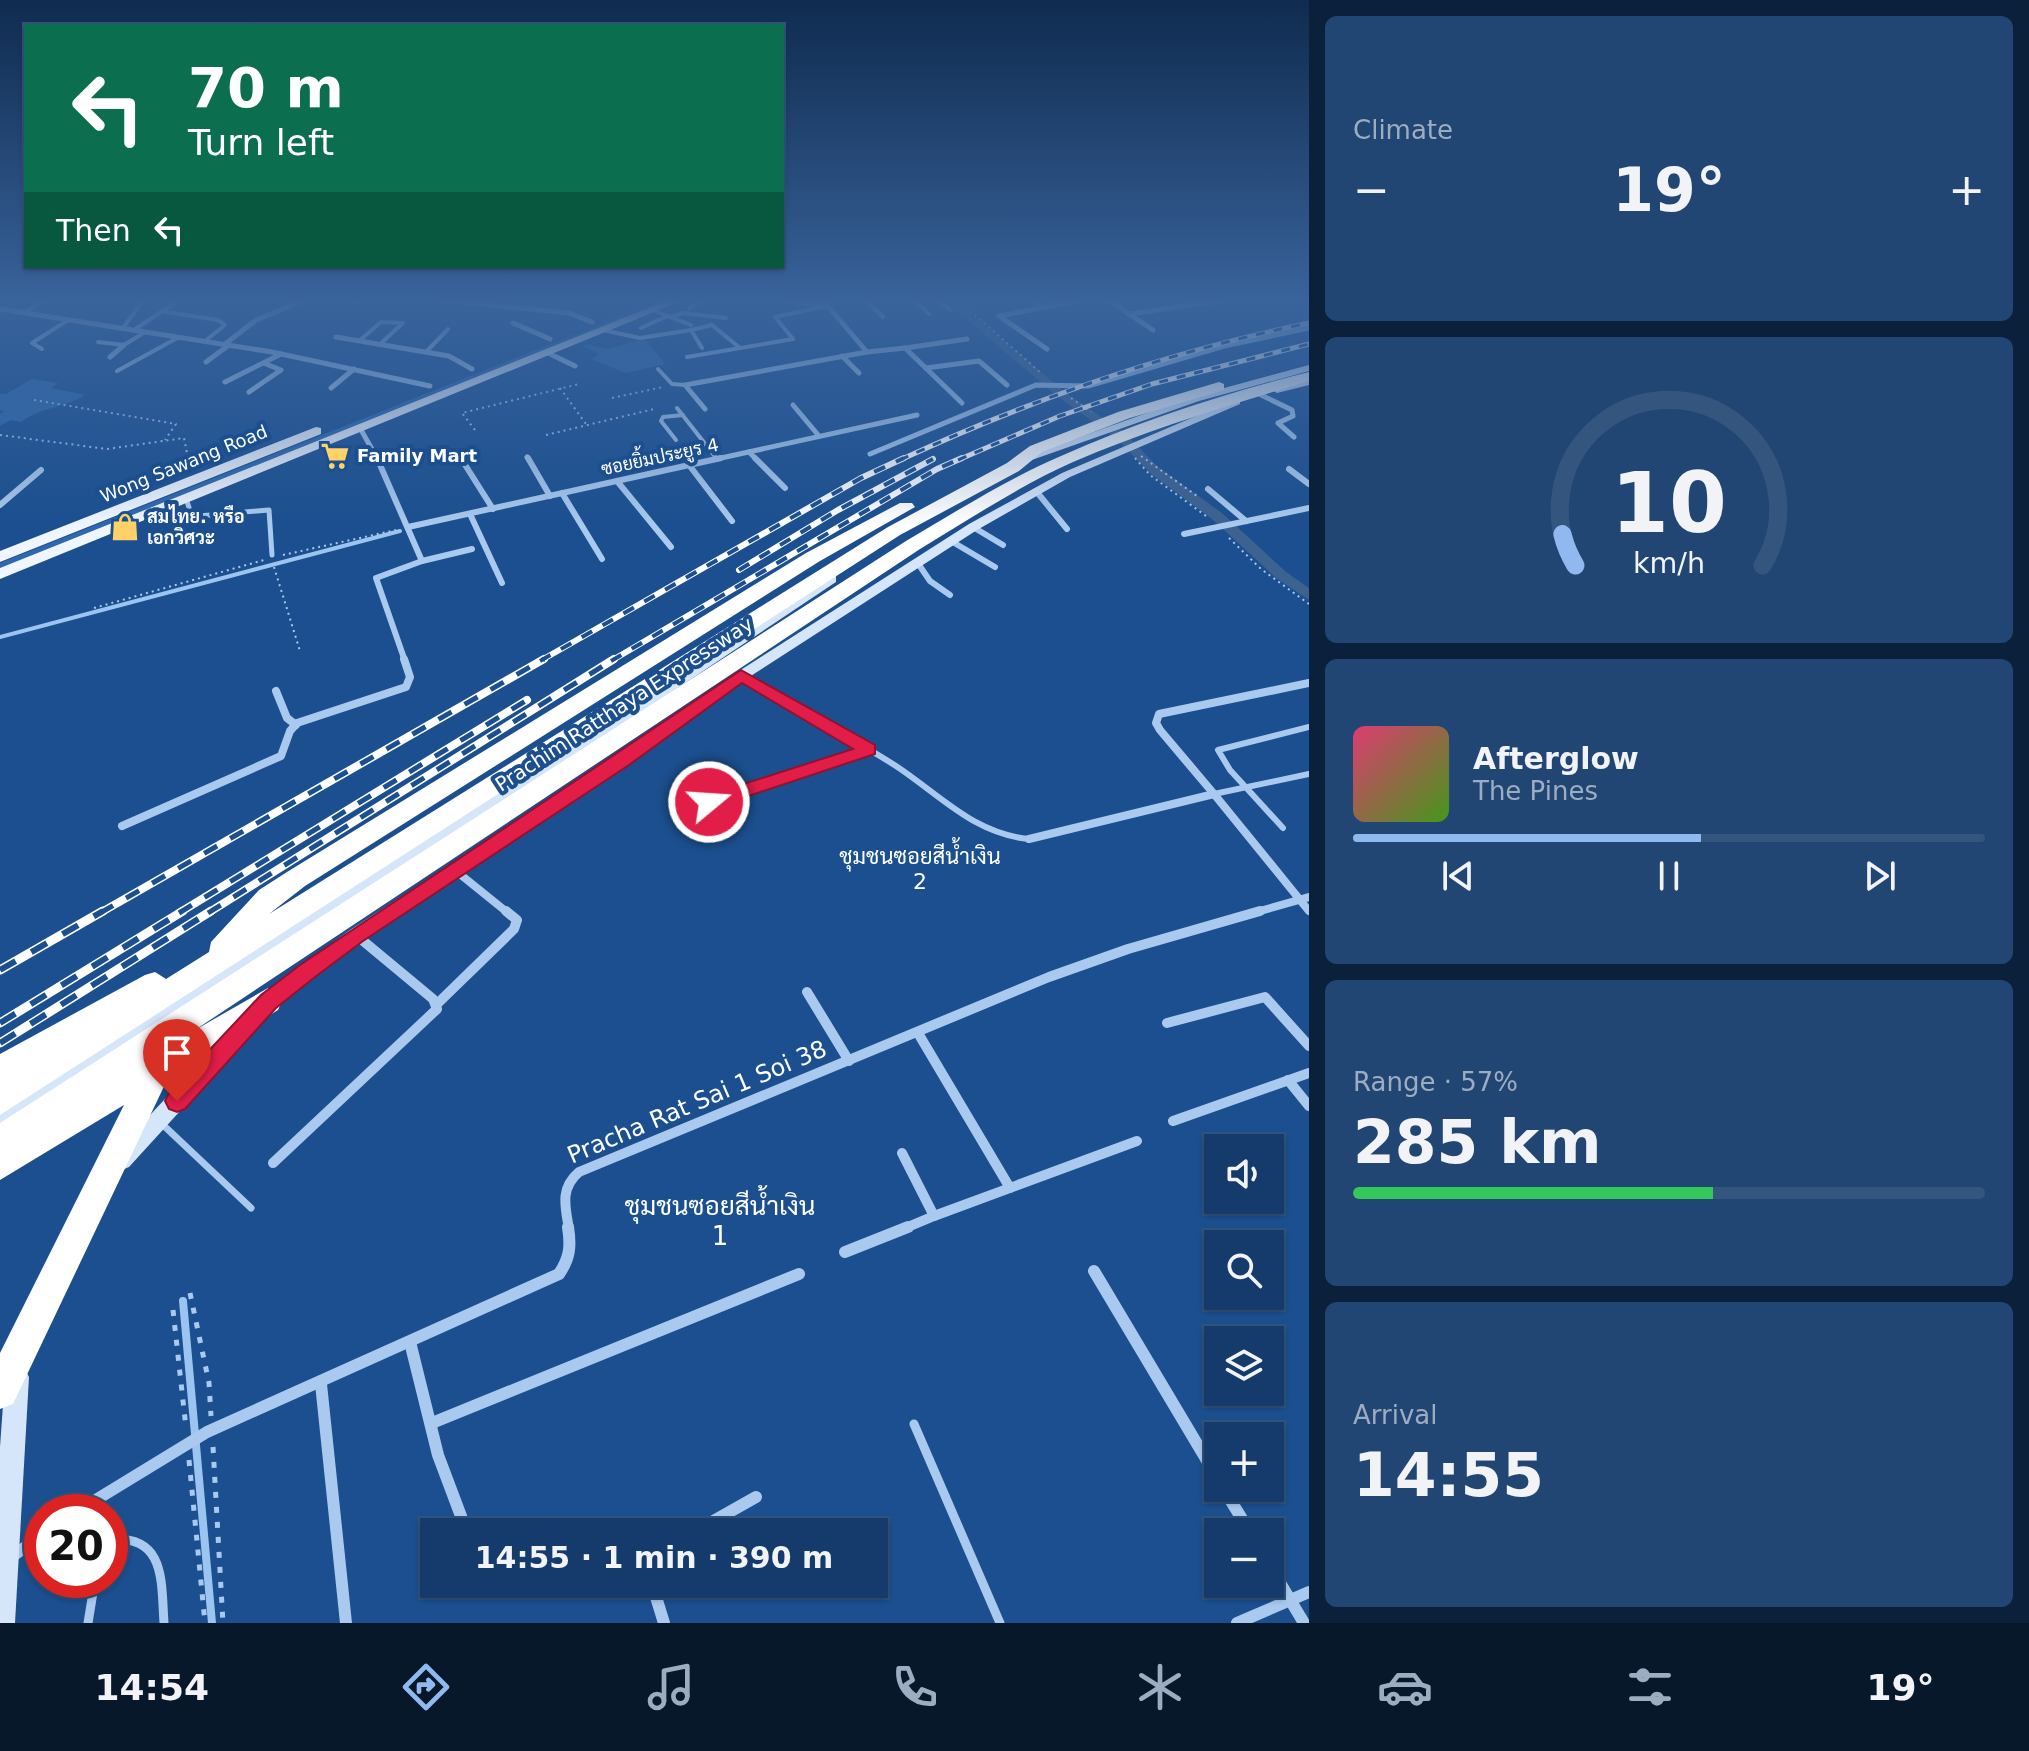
<!DOCTYPE html>
<meta charset="utf-8">
<style>
:root{--surface:#143b6b;--page:#214673;--text:#f1f3f6;--muted:#9dadc1;--line:#33557e;--accent:#90b9f0}
body{margin:0;font-family:"DejaVu Sans",Sarabun,sans-serif;background:var(--page);color:var(--text);height:100vh;display:flex;flex-direction:column;font-size:30px;white-space:nowrap}
*{box-sizing:border-box;margin:0}
p{font-size:26px;color:var(--muted)}
.icon{flex:none;width:44px;height:44px;fill:none;stroke:currentColor;stroke-width:2;stroke-linecap:round;stroke-linejoin:round}
.map{position:relative;flex:1;overflow:hidden}
.sheet{display:flex;flex-direction:column;gap:16px;padding:16px;background:#0b203b;width:720px}
.sheet>*{flex:none}
.top-card{position:absolute;left:24px;top:24px;width:760px;height:244px;border-radius:0px;box-shadow:0 2px 6px #0004,0 0 0 2px var(--line);background:#0b6e4f;color:#fff;overflow:hidden}
.buttons{position:absolute;left:1204px;top:1134px;display:grid;gap:16px}
.buttons a{display:grid;place-items:center;width:80px;height:80px;border-radius:0px;background:var(--surface);box-shadow:0 2px 6px #0004,0 0 0 2px var(--line);font-size:40px}
.speed{position:absolute;left:24px;top:1494px;display:flex;gap:16px;font-size:40px;font-weight:700;text-align:center}
.speed>*{display:grid;place-content:center;width:104px;height:104px;border-radius:50%;background:var(--surface);box-shadow:0 2px 6px #0004,0 0 0 2px var(--line);line-height:1}
.speed .limit{border:12px solid #d22;background:#fff;color:#111}
.pin{position:absolute;display:grid;place-items:center;width:68px;height:68px;color:#fff;margin:-82px -34px;border-radius:50% 50% 50% 0;rotate:-45deg;box-shadow:0 0 8px #0007}
.pin .icon{rotate:45deg}
.me{position:absolute;width:88px;margin:-44px;rotate:72deg;stroke-linejoin:round;filter:drop-shadow(0 0 6px #0008)}
.turn{display:flex;align-items:center;gap:28px;height:168px;padding:0 32px;font-size:36px}
.turn .icon{width:104px;height:104px;stroke-width:2.5}
.turn b{display:block;font-size:56px;line-height:68px}
.then{display:flex;align-items:center;height:76px;padding:0 32px;background:#0003;gap:16px;font-size:30px}
.big{font-size:60px;font-weight:800;line-height:1.1}
.sheet .card{flex:1;display:flex;flex-direction:column;justify-content:center;gap:12px;min-width:0;padding:0 28px;border-radius:12px;background:var(--page)}
.sheet .dial{align-items:center;gap:0}
.dial svg{height:208px;overflow:visible;fill:none;stroke:var(--line);stroke-width:7;stroke-linecap:round;text-anchor:middle}
.dial text{fill:var(--text);stroke:none}
.song{display:flex;align-items:center;gap:24px}
.cover{width:96px;height:96px;border-radius:12px;background:linear-gradient(135deg,hsl(340 70% 55%),hsl(100 70% 35%))}
.played{height:8px;border-radius:4px;background:linear-gradient(90deg,var(--accent) 55%,var(--line) 55%)}
.keys{display:flex;justify-content:space-around;direction:ltr}
.heat{display:flex;justify-content:space-between;align-items:center;font-size:44px;direction:ltr}
.charge{height:12px;border-radius:6px;background:linear-gradient(90deg,#34c759 57%,var(--line) 0)}
.trip{position:absolute;left:420px;top:1518px;width:468px;height:80px;border-radius:0px;background:var(--surface);box-shadow:0 2px 6px #0004,0 0 0 2px var(--line);font-weight:800;line-height:80px;text-align:center}
.tab-bar{display:flex;height:128px;justify-content:space-around;align-items:center;background:#08182b;color:var(--muted)}
.tab-bar .icon{width:56px;height:56px}
.tab-bar .on{color:var(--accent)}
.tab-bar b{font-size:36px;color:var(--text)}
main{display:flex;flex:1;min-height:0}
.map>svg:first-child{display:block}
.green{fill:#2e69ad}
.lines{fill:none;stroke-linecap:round;stroke-linejoin:round}
.stream-far1{stroke:#9cc4f0;stroke-width:4}
.stream{stroke:#9cc4f0;stroke-width:8}
.canal{fill:#3c6290;fill-rule:evenodd}
.path-far1{stroke:#a9c9ee;stroke-width:2;stroke-dasharray:2 4;stroke-linecap:butt}
.path{stroke:#a9c9ee;stroke-width:5;stroke-dasharray:6 9;stroke-linecap:butt}
.lane-far4{stroke:#a9c9ee;stroke-width:4}
.lane-far3{stroke:#a9c9ee;stroke-width:5}
.lane-far2{stroke:#a9c9ee;stroke-width:6}
.lane-far1{stroke:#a9c9ee;stroke-width:7}
.lane{stroke:#a9c9ee;stroke-width:9}
.street-far4{stroke:#a9c9ee;stroke-width:5}
.street-far3{stroke:#a9c9ee;stroke-width:6}
.street-far2{stroke:#a9c9ee;stroke-width:8}
.street-far1{stroke:#a9c9ee;stroke-width:10}
.street{stroke:#a9c9ee;stroke-width:12}
.secondary{fill:#d6e6fa;fill-rule:evenodd}
.primary{fill:#f0f6ff;fill-rule:evenodd}
.highway{fill:#fff;fill-rule:evenodd}
.rail-far3-casing{stroke:#fff;stroke-width:5}
.rail-far2-casing{stroke:#fff;stroke-width:6}
.rail-far1-casing{stroke:#fff;stroke-width:8}
.rail-casing{stroke:#fff;stroke-width:9}
.rail-far3{stroke:#1b4f8f;stroke-width:3;stroke-dasharray:9;stroke-linecap:butt}
.rail-far2{stroke:#1b4f8f;stroke-width:4;stroke-dasharray:12;stroke-linecap:butt}
.rail-far1{stroke:#1b4f8f;stroke-width:5;stroke-dasharray:15;stroke-linecap:butt}
.rail{stroke:#1b4f8f;stroke-width:6;stroke-dasharray:18;stroke-linecap:butt}
.route{fill:#e11d48;stroke:#92132f;stroke-width:2}
.labels{text-anchor:middle;stroke-width:8;stroke-linejoin:round;paint-order:stroke}
.far-poi-label{font-size:18px;font-weight:bold;fill:#fff;stroke:#1b4f8f;text-anchor:start}
.far-street-label{font-size:18px;fill:#fff;stroke:#1b4f8f}
.street-label{font-size:20px;fill:#fff;stroke:#1b4f8f}
.neighbourhood-label{font-size:22px;fill:#fff;stroke:#1b4f8f}
.near-street-label{font-size:24px;fill:#fff;stroke:#1b4f8f}
.near-neighbourhood-label{font-size:26px;fill:#fff;stroke:#1b4f8f}
</style>
<main>
<div class="map">
<svg width="1309" height="1623" viewBox="0 0 1309 1623">
<rect width="100%" height="100%" fill="#1b4f8f"/>
<g class="green">
<path d="M664,299H671L0,568V563Z"/>
<path d="M645,339L665,364L626,373L591,359L600,354L582,346L589,344L606,349Z"/>
<path d="M32,379L58,383L51,388L85,395C66,408 43,406 21,422L10,420L0,426V414L4,411L0,410V394H6Z"/>
</g>
<g class="lines">
<path class="stream-far1" d="M0,637L400,531"/>
<path class="stream" d="M183,1301L212,1623"/>
<path class="canal" d="M943,299H954L1066,393L1124,432L1158,467L1222,513L1286,572L1309,588V600L1276,578L1212,519L1150,473L1116,438L1058,397Z"/>
<g class="path-far1">
<path d="M957,299L1041,373"/>
<path d="M560,388L586,424"/>
<path d="M612,398L663,387"/>
<path d="M1071,398L1091,412"/>
<path d="M34,400L176,424L165,440"/>
<path d="M475,430L462,413L579,384"/>
<path d="M0,435L107,449L184,438L190,468"/>
<path d="M546,435L654,409"/>
<path d="M1141,456L1197,496"/>
<path d="M1135,458L1150,475L1206,516"/>
<path d="M1229,538L1261,569L1309,604"/>
<path d="M283,555L396,530"/>
<path d="M274,567L300,651"/>
<path d="M94,608L264,560"/>
</g>
<g class="path">
<path d="M190,1293L209,1383L211,1416"/>
<path d="M173,1310L186,1428"/>
<path d="M213,1447L223,1623"/>
<path d="M189,1460L205,1623"/>
</g>
<g class="lane-far4">
<path d="M59,299L71,301"/>
<path d="M881,299L871,300L870,304L883,317"/>
<path d="M914,299L929,314"/>
<path d="M937,299L950,310"/>
<path d="M689,309L703,299"/>
<path d="M652,310L691,325"/>
<path d="M161,311L218,320L225,325L205,341"/>
<path d="M23,313L46,299"/>
<path d="M670,317L683,313L726,318"/>
<path d="M123,328L144,299"/>
<path d="M641,328L667,316"/>
<path d="M134,330L180,299"/>
<path d="M603,330L640,338L691,330"/>
<path d="M359,341L381,322L403,323L379,345"/>
<path d="M98,342L124,345L145,332"/>
<path d="M702,348L691,330L712,325L740,348"/>
<path d="M42,349L32,343L68,320"/>
<path d="M426,352L448,329"/>
<path d="M687,357L793,339L775,317L826,306"/>
<path d="M658,369L672,384L685,385"/>
<path d="M117,371L179,337"/>
<path d="M677,408L717,459"/>
<path d="M676,440L661,421L663,417L683,415"/>
</g>
<path class="lane-far3" d="M186,498L191,514L199,516L269,510L272,555"/>
<g class="lane-far2">
<path d="M741,676C793,706 846,734 896,766C940,795 974,834 1029,839"/>
<path d="M1214,794L1309,774"/>
<path d="M683,810L869,750"/>
<path d="M1283,828L1230,770L1218,750L1309,727"/>
</g>
<path class="lane-far1" d="M161,1123L251,1208"/>
<g class="lane">
<path d="M914,1424L1000,1623"/>
<path d="M98,1499L101,1512"/>
<path d="M110,1539C166,1536 161,1580 164,1623"/>
<path d="M88,1623L95,1580"/>
</g>
<g class="street-far4">
<path d="M340,299L357,301"/>
<path d="M431,299L569,313L592,322"/>
<path d="M771,299L827,305L867,352L905,348L962,403"/>
<path d="M1029,299L1041,307"/>
<path d="M1107,299L1153,330"/>
<path d="M0,309L272,352L430,386"/>
<path d="M1128,314L1225,300"/>
<path d="M999,316L1086,299"/>
<path d="M999,316L1047,349"/>
<path d="M513,323L550,339"/>
<path d="M336,337L449,356L472,369"/>
<path d="M225,344L256,320L307,299"/>
<path d="M905,348L967,339"/>
<path d="M548,353L575,366"/>
<path d="M842,356L859,373"/>
<path d="M110,357L124,345"/>
<path d="M206,362L229,345"/>
<path d="M926,368L979,361L1007,385"/>
<path d="M225,382L281,354"/>
<path d="M331,388L354,369"/>
<path d="M249,392L281,370L266,364"/>
<path d="M1261,395L1292,410L1293,416L1278,423L1294,437"/>
<path d="M793,405L819,436"/>
<path d="M705,409L685,385L867,352"/>
<path d="M360,428L378,460"/>
<path d="M749,452L757,460"/>
<path d="M870,454L1036,385L1088,386L1224,346L1309,328"/>
<path d="M527,457L529,460"/>
<path d="M712,460L917,415"/>
</g>
<g class="street-far3">
<path d="M377,458L422,561"/>
<path d="M528,458L550,496"/>
<path d="M755,458L785,488"/>
<path d="M462,460L493,509"/>
<path d="M689,465L732,521"/>
<path d="M1289,469L1309,484"/>
<path d="M617,481L671,547"/>
<path d="M1208,489L1246,521"/>
<path d="M1036,491L1067,529"/>
<path d="M562,493L602,559"/>
<path d="M0,505L41,470"/>
<path d="M470,514L502,583"/>
<path d="M408,527L721,458"/>
<path d="M973,527L1003,545"/>
<path d="M1184,534L1309,508"/>
<path d="M951,541L995,567"/>
<path d="M917,562L930,581L950,595"/>
<path d="M405,661L376,578L422,561L472,549"/>
</g>
<g class="street-far2">
<path d="M276,691L287,718L296,725"/>
<path d="M1214,794L1309,911"/>
<path d="M122,826L281,756L290,731L297,723L406,687L410,677L404,659"/>
<path d="M1029,839L1214,794L1160,730L1156,723L1159,714L1309,683"/>
<path d="M456,871L508,913"/>
<path d="M1253,913L1309,897"/>
</g>
<g class="street-far1">
<path d="M807,992L849,1061"/>
<path d="M437,1004L514,929L517,920L506,911"/>
<path d="M1167,1023L1265,997L1309,1046"/>
<path d="M918,1033L1010,1188"/>
<path d="M1288,1080L1309,1106"/>
<path d="M1173,1121L1309,1073"/>
<path d="M902,1153L934,1216L1137,1141"/>
<path d="M273,1163L437,1009L433,999L356,935"/>
<path d="M569,1229C565,1206 560,1188 579,1172L1049,977L1128,949L1260,911"/>
<path d="M903,1229L934,1216"/>
</g>
<g class="street">
<path d="M845,1252L908,1227"/>
<path d="M1094,1271L1218,1479"/>
<path d="M410,1342L438,1455L467,1532"/>
<path d="M321,1384L346,1623"/>
<path d="M432,1423L799,1274"/>
<path d="M1223,1488L1250,1532"/>
<path d="M76,1512L207,1432L559,1274C570,1258 571,1246 568,1227"/>
<path d="M694,1532L756,1497"/>
<path d="M10,1558L42,1535"/>
<path d="M1270,1566L1304,1623"/>
<path d="M652,1584L664,1623"/>
<path d="M1237,1623L1309,1592"/>
</g>
<g class="secondary">
<path d="M1309,365V371L1199,401L1029,461L1019,459L1191,397Z"/>
<path d="M1309,379V385L1277,393L1272,390Z"/>
<path d="M1236,399L1240,400V404L1070,477L977,530L746,679L627,764L362,940L275,1007L129,1167L122,1170L115,1167L112,1160L115,1153L261,995L350,930L617,756L736,673L969,524L1062,473Z"/>
<path d="M831,575L836,576V582L485,817L52,1096L0,1134V1111L38,1082L473,809Z"/>
<path d="M17,1365L25,1369L29,1377L15,1623H0V1447L5,1377L9,1369Z"/>
</g>
<g class="primary">
<path d="M671,299H686L0,579V568Z"/>
<path d="M316,427L321,428V434L0,562V551Z"/>
</g>
<g class="highway">
<path d="M1309,372V381C1230,405 1150,429 1073,462C1019,486 970,519 920,549L195,1030L268,988L278,992L282,1001L278,1010L168,1078L13,1404L0,1409V1353L124,1105L0,1180V1123L906,541C957,511 1007,479 1061,456C1140,421 1225,393 1309,372Z"/>
<path d="M1219,382L1224,384V390L1130,418L1042,452L1019,471L900,535L0,1115V1054L145,975L155,972L166,979L209,952L211,942L259,890L287,872L806,553L900,503H912L915,507L820,561L305,886L269,914L888,527L1007,463L1030,446L1118,412Z"/>
</g>
<defs>
<g id="rail-far3">
<path d="M900,460C1032,399 1167,352 1309,323"/>
<path d="M958,460L1060,416L1152,384L1309,344"/>
</g>
<g id="rail-far2">
<path d="M739,570L838,510L933,459"/>
<path d="M540,661L861,478L904,458"/>
<path d="M611,661L937,469L962,458"/>
</g>
<g id="rail-far1">
<path d="M100,913L544,659"/>
<path d="M179,913L527,700"/>
<path d="M208,913L614,659"/>
</g>
<g id="rail">
<path d="M0,970L103,911"/>
<path d="M0,1023L183,911"/>
<path d="M0,1043L211,911"/>
</g>
</defs>
<use href="#rail-far3" class="rail-far3-casing"/>
<use href="#rail-far2" class="rail-far2-casing"/>
<use href="#rail-far1" class="rail-far1-casing"/>
<use href="#rail" class="rail-casing"/>
<use href="#rail-far3" class="rail-far3"/>
<use href="#rail-far2" class="rail-far2"/>
<use href="#rail-far1" class="rail-far1"/>
<use href="#rail" class="rail"/>
</g>
<linearGradient id="sky" x2="0" y2="1"><stop stop-color="#0f2b4f"/><stop offset="0.57" stop-color="#39639b"/><stop offset="1" stop-color="#39639b" stop-opacity="0"/></linearGradient>
<rect width="1309" height="526" fill="url(#sky)"/>
<path class="route" d="M741,670L875,745V754L709,809L703,807V797L853,749L742,683L629,765L363,941L315,977L276,1008L185,1109L177,1112L169,1109L165,1101L169,1093L261,995L300,965Z"/>
<defs>
<symbol id="supermarket-bare" viewBox="-9 -9 18 18"><path d="M-6-5.5h2.5l.6 2H6L4.5 2H-2.5L-4.4-4H-6ZM-1.5 3.2a1.3 1.3 0 1 0 .1 0ZM3 3.2a1.3 1.3 0 1 0 .1 0Z" fill="#ffd166" stroke="#1b4f8f" stroke-width="2.5" paint-order="stroke"/></symbol>
<symbol id="shop-bare" viewBox="-9 -9 18 18"><path d="M-5-2.5h2.3a2.7 3.5 0 0 1 5.4 0H5L5.5 6h-11ZM-1.5-2.5h3a1.5 2.3 0 0 0-3 0Z" fill="#ffd166" stroke="#1b4f8f" stroke-width="2.5" paint-order="stroke"/></symbol>
</defs>
<g fill-rule="evenodd">
<use href="#supermarket-bare" x="315" y="436" width="40" height="40"/>
<use href="#shop-bare" x="105" y="507" width="40" height="40"/>
</g>
<g class="labels">
<g class="far-poi-label">
<text x="357" y="462">Family Mart</text>
<text x="147" y="523">สมไทย. หรือ<tspan x="147" dy="21">เอกวิศวะ</tspan></text>
</g>
<g class="far-street-label">
<text transform="translate(660 457) rotate(-12)" y="6">ซอยยิ้มประยูร 4</text>
<text transform="translate(184 464) rotate(-22)" y="6">Wong Sawang Road</text>
</g>
<g class="street-label">
<text transform="translate(624 704) rotate(-33)" y="7">Prachim Ratthaya Expressway</text>
</g>
<g class="neighbourhood-label">
<text x="920" y="864">ชุมชนซอยสีน้ำเงิน<tspan x="920" dy="25">2</tspan></text>
</g>
<g class="near-street-label">
<text transform="translate(697 1102) rotate(-23)" y="8">Pracha Rat Sai 1 Soi 38</text>
</g>
<g class="near-neighbourhood-label">
<text x="720" y="1215">ชุมชนซอยสีน้ำเงิน<tspan x="720" dy="30">1</tspan></text>
</g>
</g>
</svg>
<div class="buttons">
<a><svg class="icon" aria-label="sound" viewBox="0 0 24 24"><path d="M4 9h4l5-4v14l-5-4H4zM17 9q2 3 0 6"/></svg></a>
<a><svg class="icon" aria-label="search" viewBox="0 0 24 24"><circle cx="10" cy="10" r="6"/><path d="M15 15l6 6"/></svg></a>
<a><svg class="icon" aria-label="layers" viewBox="0 0 24 24"><path d="M12 4l9 5-9 5-9-5zM3 14l9 5 9-5"/></svg></a>
<a>+</a>
<a>−</a>
</div>
<div class="speed"><div class="limit">20</div></div>
<div class="pin" style="left:177px;top:1101px;background:#d93025"><svg class="icon" aria-label="arrive" viewBox="0 0 24 24"><path d="M6 21V4h12l-3 4 3 4H6"/></svg></div>
<svg class="me" style="left:709px;top:802px" viewBox="-20 -20 40 40"><circle r="17" fill="#e11d48" stroke="#fff" stroke-width="3"/><path d="M0-11L8 9 0 5-8 9z" fill="#fff"/></svg>
<div class="trip">14:55 · 1 min · 390 m</div>
<div class="top-card">
<div class="turn"><svg class="icon" aria-label="left" viewBox="0 0 24 24"><path d="M17 20v-9H6M10 6l-5 5 5 5"/></svg><div><b>70 m</b>Turn left</div></div>
<div class="then">Then<svg class="icon" aria-label="left" viewBox="0 0 24 24"><path d="M17 20v-9H6M10 6l-5 5 5 5"/></svg></div>
</div>
</div>
<section class="sheet">
<div class="card"><p>Climate</p>
<div class="heat"><a>−</a><b class="big">19°</b><a>+</a></div>
</div>
<div class="card dial"><svg viewBox="0 0 100 80">
<path d="M14 69A42 42 0 1 1 86 69"/>
<path d="M14 69A42 42 0 0 1 9 57" stroke="#90b9f0"/>
<text x="50" y="56" font-size="32" font-weight="700">10</text>
<text x="50" y="72" font-size="11">km/h</text>
</svg></div>
<div class="card">
<div class="song"><i class="cover"></i><div><b>Afterglow</b><p>The Pines</p></div></div>
<div class="played"></div>
<div class="keys"><svg class="icon" aria-label="previous" viewBox="0 0 24 24"><path d="M18 5L8 12l10 7zM5 5v14"/></svg><svg class="icon" aria-label="pause" viewBox="0 0 24 24"><path d="M8 5v14M16 5v14"/></svg><svg class="icon" aria-label="next" viewBox="0 0 24 24"><path d="M6 5l10 7-10 7zM19 5v14"/></svg></div>
</div>
<div class="card"><p>Range · 57%</p><b class="big">285 km</b><div class="charge"></div></div>
<div class="card"><p>Arrival</p><b class="big">14:55</b></div>
</section>
</main>
<nav class="tab-bar">
<b>14:54</b>
<svg class="icon on" aria-label="directions" viewBox="0 0 24 24"><path d="M12 3l9 9-9 9-9-9zM9 14v-3h6M13 9l2 2-2 2"/></svg>
<svg class="icon" aria-label="music" viewBox="0 0 24 24"><path d="M9 18V5l10-2v13"/><circle cx="6" cy="18" r="3"/><circle cx="16" cy="16" r="3"/></svg>
<svg class="icon" aria-label="phone" viewBox="0 0 24 24"><path d="M5 4h4l2 5-3 2q2 4 5 5l2-3 5 2v4C11 20 4 13 5 4z"/></svg>
<svg class="icon" aria-label="climate" viewBox="0 0 24 24"><path d="M12 3v18M4 7l16 10M4 17L20 7"/></svg>
<svg class="icon" aria-label="car" viewBox="0 0 24 24"><path d="M5 17H2v-5l4-1 3-4h7l3 4 3 1v5h-3M9 17h6M6 11h13"/><circle cx="7" cy="17" r="2"/><circle cx="17" cy="17" r="2"/></svg>
<svg class="icon" aria-label="filters" viewBox="0 0 24 24"><path d="M4 7h16M4 17h16"/><circle cx="9" cy="7" r="2"/><circle cx="15" cy="17" r="2"/></svg>
<b>19°</b>
</nav>
